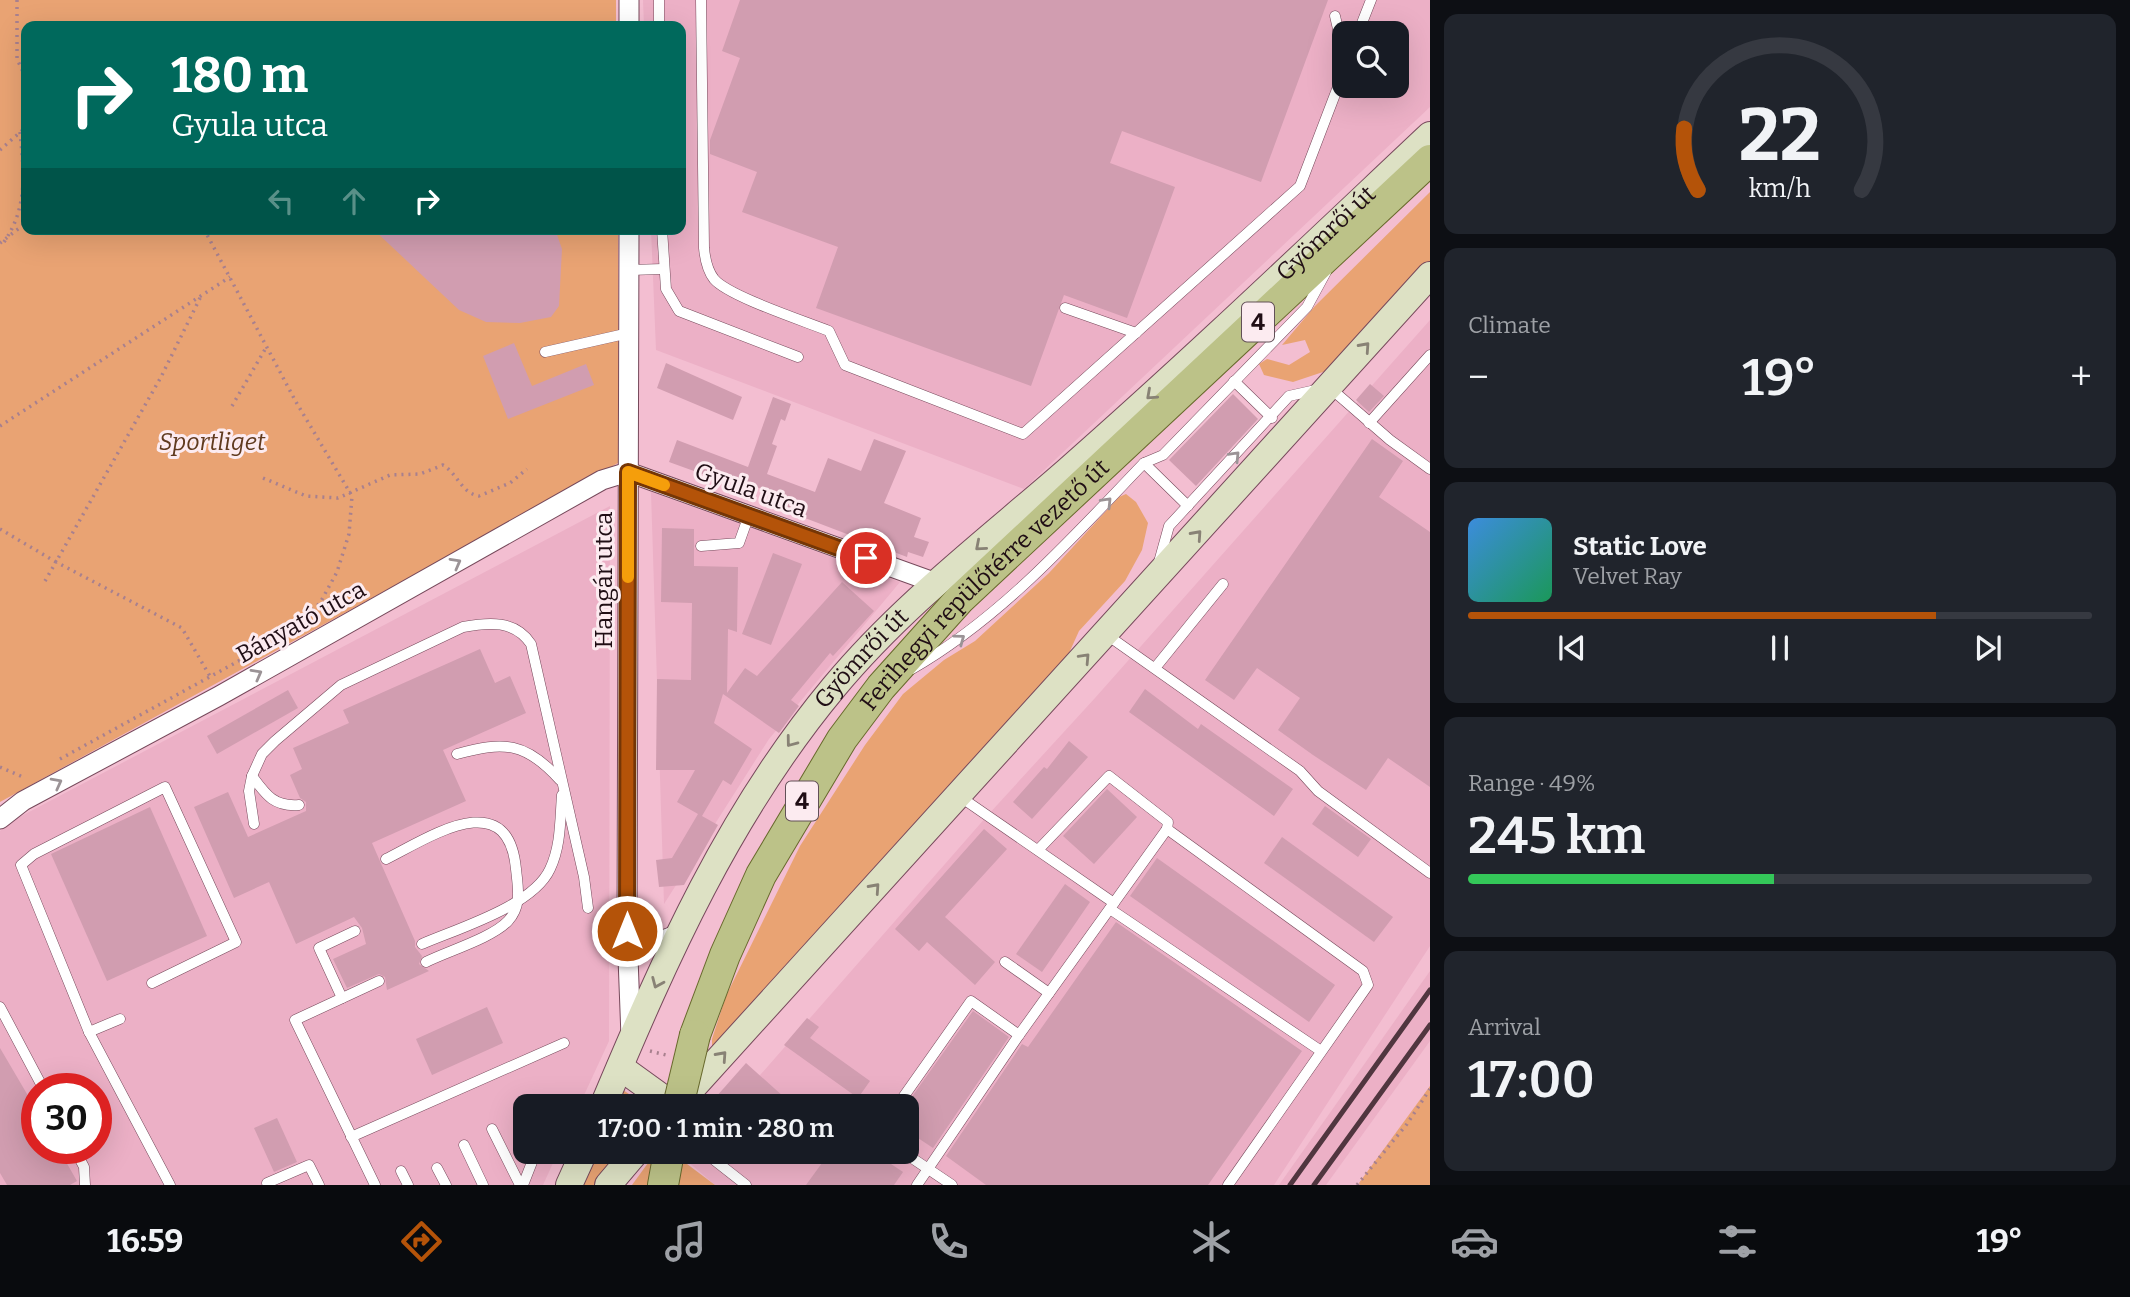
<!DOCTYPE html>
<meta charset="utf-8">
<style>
:root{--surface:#171b24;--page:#20242c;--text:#f1f3f6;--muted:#9ea1a6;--line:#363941;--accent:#b45309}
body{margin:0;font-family:Bitter,serif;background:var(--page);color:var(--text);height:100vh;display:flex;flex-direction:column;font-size:26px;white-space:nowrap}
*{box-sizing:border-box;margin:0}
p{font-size:23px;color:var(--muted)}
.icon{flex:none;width:38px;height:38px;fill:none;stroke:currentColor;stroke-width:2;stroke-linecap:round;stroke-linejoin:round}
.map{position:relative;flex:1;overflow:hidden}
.drawer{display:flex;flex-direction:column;gap:14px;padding:14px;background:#0d0f14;width:700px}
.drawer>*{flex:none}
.banner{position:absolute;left:21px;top:21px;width:665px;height:214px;border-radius:14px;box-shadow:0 7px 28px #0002;background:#00695c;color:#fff;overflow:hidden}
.fabs{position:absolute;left:1332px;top:21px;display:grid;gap:14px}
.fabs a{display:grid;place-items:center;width:77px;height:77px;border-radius:14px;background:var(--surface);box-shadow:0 7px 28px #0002;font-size:35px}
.speed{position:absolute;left:21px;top:1073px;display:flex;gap:14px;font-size:35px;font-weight:700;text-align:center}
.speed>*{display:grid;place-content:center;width:91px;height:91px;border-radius:50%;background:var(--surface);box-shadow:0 7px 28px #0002;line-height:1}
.speed .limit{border:10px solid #d22;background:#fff;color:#111}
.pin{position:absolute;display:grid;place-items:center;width:60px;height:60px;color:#fff;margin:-30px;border:4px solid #fff;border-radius:50%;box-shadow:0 2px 7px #0007}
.me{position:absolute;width:77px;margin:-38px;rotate:0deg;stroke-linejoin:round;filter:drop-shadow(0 0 5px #0008)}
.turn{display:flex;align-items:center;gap:24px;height:147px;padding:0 35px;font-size:32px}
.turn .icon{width:91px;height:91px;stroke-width:2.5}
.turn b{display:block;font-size:49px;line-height:60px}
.lanes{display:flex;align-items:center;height:66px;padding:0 35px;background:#0003;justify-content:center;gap:35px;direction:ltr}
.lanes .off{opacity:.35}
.big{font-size:52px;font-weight:600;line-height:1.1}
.drawer .tile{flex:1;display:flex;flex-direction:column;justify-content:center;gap:10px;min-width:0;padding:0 24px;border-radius:14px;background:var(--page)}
.drawer .dial{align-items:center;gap:0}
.dial svg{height:182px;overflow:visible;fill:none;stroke:var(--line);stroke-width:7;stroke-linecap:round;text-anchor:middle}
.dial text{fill:var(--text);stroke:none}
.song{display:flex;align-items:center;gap:21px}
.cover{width:84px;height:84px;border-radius:10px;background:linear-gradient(135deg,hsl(210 70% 55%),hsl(150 70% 35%))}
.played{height:7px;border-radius:4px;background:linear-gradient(90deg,var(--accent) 75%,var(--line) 75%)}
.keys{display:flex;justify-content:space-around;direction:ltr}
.heat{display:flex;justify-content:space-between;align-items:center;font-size:38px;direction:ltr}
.charge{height:10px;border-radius:5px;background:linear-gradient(90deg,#34c759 49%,var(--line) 0)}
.trip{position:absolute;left:513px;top:1094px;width:406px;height:70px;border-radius:14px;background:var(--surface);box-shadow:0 7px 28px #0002;font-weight:600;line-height:70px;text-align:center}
.tabs{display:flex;height:112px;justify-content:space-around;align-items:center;background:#090b0e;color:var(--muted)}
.tabs .icon{width:49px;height:49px}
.tabs .current{color:var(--accent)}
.tabs b{font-size:32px;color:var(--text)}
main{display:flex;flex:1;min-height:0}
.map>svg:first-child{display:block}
.built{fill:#ecb0c6;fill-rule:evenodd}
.green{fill:#e9a373}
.building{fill:#d19db0}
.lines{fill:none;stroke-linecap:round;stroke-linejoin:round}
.lane-casing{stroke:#76495b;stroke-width:11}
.street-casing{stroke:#76495b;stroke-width:21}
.secondary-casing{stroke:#76495b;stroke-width:28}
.primary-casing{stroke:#68692c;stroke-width:32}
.path{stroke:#a8808e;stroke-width:3.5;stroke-dasharray:2 5;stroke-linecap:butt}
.lane{stroke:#fff;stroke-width:10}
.street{stroke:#fff;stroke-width:19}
.secondary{stroke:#dde1c4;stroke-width:26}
.primary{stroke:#bcc288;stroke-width:30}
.rail{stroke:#50363f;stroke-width:5}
.primary-bridge-casing{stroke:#68692c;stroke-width:32;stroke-linecap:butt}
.primary-bridge{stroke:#bcc288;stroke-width:30}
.oneway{stroke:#888275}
.oneway2{stroke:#9b9396}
.route-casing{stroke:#753606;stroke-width:18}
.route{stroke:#b45309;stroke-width:12}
.slow{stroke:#f59e0b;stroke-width:12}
.labels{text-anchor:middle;stroke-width:6;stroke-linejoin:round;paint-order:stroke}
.shield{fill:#fcebf0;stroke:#625057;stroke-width:2}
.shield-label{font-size:23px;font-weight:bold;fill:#200e15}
.street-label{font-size:24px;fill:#200e15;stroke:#fcebf0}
.park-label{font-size:24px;font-style:italic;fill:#603a1e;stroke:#fcebf0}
</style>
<main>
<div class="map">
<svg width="1430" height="1185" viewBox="0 0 1430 1185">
<rect width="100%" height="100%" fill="#f3bed1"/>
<g class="built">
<path d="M643,0H1430V107L1024,489L656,350L651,229H681V26H644ZM1344,33H1396V86H1344Z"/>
<path d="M1430,320V946L1274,1185H715L686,1160L693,1152H906V1106H733L987,816L1095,698Z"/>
<path d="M651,492L900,582L769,739L664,904Z"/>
<path d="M610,506L609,1041L579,1106H525V1152H558L543,1185H0V831L10,822ZM37,1088H96V1148H37Z"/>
<path d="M1430,971V1041L1326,1185H1279Z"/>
</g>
<g class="green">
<path d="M0,0H616V26H26V229H618L619,456L618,463L0,802Z"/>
<path d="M1430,192V261L1326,371L1293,382L1264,375L1259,364L1267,359L1289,365L1310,352L1305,340L1282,345L1315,306Z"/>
<path d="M1126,494L1136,502L1148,523L1142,550L1125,581L1079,631L1065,662L712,1053V1039L726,996L800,846L865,745L903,694L944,660L975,641L1049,573L1119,497Z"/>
<path d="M1430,1086V1185H1360L1359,1183Z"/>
<path d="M623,1090L647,1106H617Z"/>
<path d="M597,1152H623L595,1185H573Z"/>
<path d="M656,1152H671L715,1185H632Z"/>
</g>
<g class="building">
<path d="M740,0H1328L1261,182L1122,131L1110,163L1175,187L1127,318L1064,295L1031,386L816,308L838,247L742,212L757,172L710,154V140L740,58L722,51Z"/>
<path d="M373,229H555L562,249L559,306L551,317L520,323L486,322L459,310Z"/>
<path d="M514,343L532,386L586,364L594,385L508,419L483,356Z"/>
<path d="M666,363L742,397L733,420L657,388Z"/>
<path d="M1370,384L1384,396L1369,412L1356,400Z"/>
<path d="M1233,394L1258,419L1196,486L1169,460Z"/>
<path d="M773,397L791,404L785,421L781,419L772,444L777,446L767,474L815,492L828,458L861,471L874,439L906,451L884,503L921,518L914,537L929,542L923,557L908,552L907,557L771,505L776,494L718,473L716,479L669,462L677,440L748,467Z"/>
<path d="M1372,439L1403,461L1379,497L1430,532V787L1388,758L1366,790L1313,755L1278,730L1300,698L1257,668L1234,700L1205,680Z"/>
<path d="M662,528L694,529V566L738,567L737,632L728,629L727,693L745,668L757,676L842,582L874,611L833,656L830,653L791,700L799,706L779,733L723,694L714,723L752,749L731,785L723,780L702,816L718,825L684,885L659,887L656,860L672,858L698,814L677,802L695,770H656L657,679L691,680L692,603L661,602Z"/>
<path d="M773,553L802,564L771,645L742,634Z"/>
<path d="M480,649L495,683L510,676L526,713L443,750L466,801L372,843L415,941V947L422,956L419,964L429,971L387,990L385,977L379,974L347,988L333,959L366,944L362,928L354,917L296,944L269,882L234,898L194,807L228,792L248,837L306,811V802L300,798L290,775L302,769L293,748L349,723L343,710Z"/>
<path d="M1145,689L1198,729L1201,724L1293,789L1274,816L1129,712Z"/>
<path d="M288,690L298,708L217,754L207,736Z"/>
<path d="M1069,741L1088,757L1032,819L1013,802L1044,767L1047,769Z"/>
<path d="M1107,789L1137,817L1094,864L1063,836Z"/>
<path d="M1325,806L1371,839L1358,857L1312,824Z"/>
<path d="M150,807L207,936L107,981L51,854Z"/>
<path d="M984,829L1007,849L945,917L995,962L975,985L927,942L919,951L895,929Z"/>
<path d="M1282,837L1393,917L1374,942L1264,863Z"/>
<path d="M1157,858L1335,985L1309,1022L1130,896Z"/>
<path d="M1065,884L1090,902L1042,972L1016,954Z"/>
<path d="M1116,922L1302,1051L1208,1185H986L946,1156L1022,1044L1028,1047Z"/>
<path d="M487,1007L503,1043L432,1075L416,1039Z"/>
<path d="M973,1011L1009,1037L933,1148L906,1130V1105Z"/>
<path d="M807,1018L819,1027L810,1038L870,1081L858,1098L784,1045Z"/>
<path d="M0,1048L37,1111V1148H58L77,1181L70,1185H7L0,1173Z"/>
<path d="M746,1063L794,1106H708Z"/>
<path d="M277,1118L297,1162L274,1172L254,1128Z"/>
<path d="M830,1152H873L903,1172L894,1185H806Z"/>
</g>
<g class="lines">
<defs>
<g id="lane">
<path d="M659,0V26"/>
<path d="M701,0L704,248C705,259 707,270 714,279C728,296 804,321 829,331L845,365L1023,434L1300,186L1344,71"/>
<path d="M1335,16L1344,55"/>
<path d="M1358,33L1371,0"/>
<path d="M662,229L666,289L679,311L798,357"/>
<path d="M629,270L663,269"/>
<path d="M1065,308L1136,333"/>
<path d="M545,352L629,333"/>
<path d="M1234,381L1272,418"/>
<path d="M1369,423L1430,355"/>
<path d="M1144,463L1188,506"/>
<path d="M701,546L739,543L749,515"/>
<path d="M1159,562L1169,526L1289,396L1329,387L1390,440L1430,469"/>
<path d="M1107,635L1300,771L1318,791L1430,873"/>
<path d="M1155,668L1223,584"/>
<path d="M912,669C1002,617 1072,538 1144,463L1163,455L1307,307L1326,272"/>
<path d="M457,754C504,741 526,742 560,780"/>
<path d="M252,776C266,795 274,807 299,805"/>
<path d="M959,796L1114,903"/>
<path d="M254,824L249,791L252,776L262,754L275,741L341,685L463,627C489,622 515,620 531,644L584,877L588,908"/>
<path d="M1038,850L1109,776L1168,822L1167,829"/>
<path d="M386,859C430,837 508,784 516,869C518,888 522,906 508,921C492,938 448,951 426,962"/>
<path d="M1110,909L1321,1051"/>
<path d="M422,944C459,928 533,906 550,869C561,846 560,820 562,795"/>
<path d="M1005,962L1049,993"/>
<path d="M152,983L236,942L165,787L34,854L21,865L89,1032L170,1185"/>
<path d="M342,998L319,948L355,931"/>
<path d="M0,1007L43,1088"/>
<path d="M89,1032L120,1019"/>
<path d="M897,1106L971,1001L1019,1035"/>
<path d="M492,1129L520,1185"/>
<path d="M351,1137L564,1043"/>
<path d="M464,1145L483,1185"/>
<path d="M74,1148L84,1167L85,1185"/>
<path d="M704,1152L746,1185"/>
<path d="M903,1152L952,1185"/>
<path d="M437,1168L446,1185"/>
<path d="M401,1171L408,1185"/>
<path d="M267,1183L309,1165L319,1185"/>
<path d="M375,1185L295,1020L379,981"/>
<path d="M523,1185L536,1152"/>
<path d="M917,1185L1019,1035L1167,829L1363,971L1368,985L1228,1185"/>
</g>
<g id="street">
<path d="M629,0V26"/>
<path d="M629,229L627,931L631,1037"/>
<path d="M628,472L936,583"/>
<path d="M0,819L23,801L219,696L602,480L628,472"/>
<path d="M627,931C646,947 656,944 678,934"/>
</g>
<g id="secondary">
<path d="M620,1067L674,1106"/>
<path id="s1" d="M603,1106C666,956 729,813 834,687C902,605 988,540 1067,471C1191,362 1310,248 1430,135"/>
<path d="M676,1106L1430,275"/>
<path d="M569,1185L584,1152"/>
<path d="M608,1185L636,1152"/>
</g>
<g id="primary">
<path id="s2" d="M695,1035L725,955L761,875L842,739L881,687L960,599L1430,160"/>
<path d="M663,1185L669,1152"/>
</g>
</defs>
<use href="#lane" class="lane-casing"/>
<use href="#street" class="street-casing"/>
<use href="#secondary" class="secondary-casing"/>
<use href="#primary" class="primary-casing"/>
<g class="path">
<path d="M17,0V59L26,78"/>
<path d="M0,150L26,127"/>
<path d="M4,242C28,207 24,173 20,132"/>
<path d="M0,243L26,223"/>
<path d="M232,406L267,346"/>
<path d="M0,426L230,277"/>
<path d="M263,478L306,496L338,498L390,475L420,474L443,465C458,474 461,493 479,496L510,483L527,469"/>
<path d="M0,529L56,562L161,377L202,294"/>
<path d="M45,581L56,562L182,628L211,678"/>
<path d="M60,759L286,635L320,603L337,572L349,534L352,496L296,402L204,229"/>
<path d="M0,767L25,778"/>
<path d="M650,1051L666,1055"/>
<path d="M1357,1185L1407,1124L1430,1089"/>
</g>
<use href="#lane" class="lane"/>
<use href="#street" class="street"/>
<use href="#secondary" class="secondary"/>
<use href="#primary" class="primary"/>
<g class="rail">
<path d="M1290,1185L1430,990"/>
<path d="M1314,1185L1430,1025"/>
</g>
<defs>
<path id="primary-bridge" d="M678,1106L695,1035"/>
</defs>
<use href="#primary-bridge" class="primary-bridge-casing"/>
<use href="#primary-bridge" class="primary-bridge"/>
</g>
<defs><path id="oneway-chevron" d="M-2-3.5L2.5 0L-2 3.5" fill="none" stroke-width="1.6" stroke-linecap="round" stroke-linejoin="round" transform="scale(1.75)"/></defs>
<g class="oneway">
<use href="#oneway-chevron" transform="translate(1365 347) rotate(-48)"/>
<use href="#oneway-chevron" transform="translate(1151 395) rotate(138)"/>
<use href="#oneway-chevron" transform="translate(1197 535) rotate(-48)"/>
<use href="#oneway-chevron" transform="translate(980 546) rotate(139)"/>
<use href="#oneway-chevron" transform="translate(1085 658) rotate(-47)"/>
<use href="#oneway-chevron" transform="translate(791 742) rotate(127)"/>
<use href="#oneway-chevron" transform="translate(875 888) rotate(-48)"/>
<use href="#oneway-chevron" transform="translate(657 983) rotate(113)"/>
<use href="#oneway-chevron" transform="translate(722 1056) rotate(-48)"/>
</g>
<g class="oneway2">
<use href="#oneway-chevron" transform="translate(1235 456) rotate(-46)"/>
<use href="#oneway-chevron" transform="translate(1107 502) rotate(-46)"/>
<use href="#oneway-chevron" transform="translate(456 563) rotate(-29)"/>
<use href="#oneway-chevron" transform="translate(960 639) rotate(-36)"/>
<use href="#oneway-chevron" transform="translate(257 674) rotate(-29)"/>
<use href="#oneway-chevron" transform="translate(57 783) rotate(-28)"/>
</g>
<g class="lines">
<defs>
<path id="route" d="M627,931L628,472L866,558"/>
</defs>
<use href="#route" class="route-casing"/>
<use href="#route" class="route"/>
<path class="slow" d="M628,577V472L664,485"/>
</g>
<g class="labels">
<g class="shield">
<rect x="1242" y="302.5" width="32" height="39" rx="5"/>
<rect x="786" y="781.5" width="32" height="39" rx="5"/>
</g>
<g class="shield-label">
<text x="1258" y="330">4</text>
<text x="802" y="809">4</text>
</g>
<g class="street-label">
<text dy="8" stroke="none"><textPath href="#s1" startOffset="1150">Gyömrői út</textPath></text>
<text transform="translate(751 490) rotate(20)" y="8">Gyula utca</text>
<text transform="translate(604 580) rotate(-90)" y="8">Hangár utca</text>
<text dy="8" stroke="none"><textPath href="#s2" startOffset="542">Ferihegyi repülőtérre vezető út</textPath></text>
<text transform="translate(301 622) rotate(-29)" y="8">Bányató utca</text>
<text dy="8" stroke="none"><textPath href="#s1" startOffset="520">Gyömrői út</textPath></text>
</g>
<g class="park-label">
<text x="212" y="450">Sportliget</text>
</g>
</g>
</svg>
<div class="fabs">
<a><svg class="icon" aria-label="search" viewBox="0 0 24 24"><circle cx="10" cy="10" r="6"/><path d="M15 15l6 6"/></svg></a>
</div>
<div class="speed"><div class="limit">30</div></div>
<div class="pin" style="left:866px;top:558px;background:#d93025"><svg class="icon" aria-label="arrive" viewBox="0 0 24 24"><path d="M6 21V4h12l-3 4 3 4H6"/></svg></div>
<svg class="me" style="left:627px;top:931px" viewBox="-20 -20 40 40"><circle r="17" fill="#b45309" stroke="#fff" stroke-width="3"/><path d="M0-11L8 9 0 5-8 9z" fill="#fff"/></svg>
<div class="trip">17:00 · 1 min · 280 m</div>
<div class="banner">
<div class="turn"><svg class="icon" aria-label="right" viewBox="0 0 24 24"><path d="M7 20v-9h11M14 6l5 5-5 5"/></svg><div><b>180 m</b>Gyula utca</div></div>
<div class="lanes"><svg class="icon off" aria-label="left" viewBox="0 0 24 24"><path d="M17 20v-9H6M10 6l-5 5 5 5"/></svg><svg class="icon off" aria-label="ahead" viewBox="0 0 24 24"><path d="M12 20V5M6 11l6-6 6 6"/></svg><svg class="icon" aria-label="right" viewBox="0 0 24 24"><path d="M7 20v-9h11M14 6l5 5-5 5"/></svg></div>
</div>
</div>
<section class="drawer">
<div class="tile dial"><svg viewBox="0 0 100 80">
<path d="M14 69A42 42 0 1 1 86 69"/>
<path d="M14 69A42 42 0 0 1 8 42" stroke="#b45309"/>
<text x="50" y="56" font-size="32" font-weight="700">22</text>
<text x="50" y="72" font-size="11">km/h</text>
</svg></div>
<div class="tile"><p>Climate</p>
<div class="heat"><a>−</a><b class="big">19°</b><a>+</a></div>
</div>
<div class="tile">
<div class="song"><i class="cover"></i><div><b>Static Love</b><p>Velvet Ray</p></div></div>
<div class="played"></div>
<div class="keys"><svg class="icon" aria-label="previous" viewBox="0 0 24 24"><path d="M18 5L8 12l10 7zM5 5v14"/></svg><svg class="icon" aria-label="pause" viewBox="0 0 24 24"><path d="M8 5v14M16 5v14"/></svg><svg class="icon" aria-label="next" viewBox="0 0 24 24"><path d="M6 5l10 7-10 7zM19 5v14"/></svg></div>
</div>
<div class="tile"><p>Range · 49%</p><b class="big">245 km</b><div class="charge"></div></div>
<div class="tile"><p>Arrival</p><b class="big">17:00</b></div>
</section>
</main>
<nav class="tabs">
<b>16:59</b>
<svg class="icon current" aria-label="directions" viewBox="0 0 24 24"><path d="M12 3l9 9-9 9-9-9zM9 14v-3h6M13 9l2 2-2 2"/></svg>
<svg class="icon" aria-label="music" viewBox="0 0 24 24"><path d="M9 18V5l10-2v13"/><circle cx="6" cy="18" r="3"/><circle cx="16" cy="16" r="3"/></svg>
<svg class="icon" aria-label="phone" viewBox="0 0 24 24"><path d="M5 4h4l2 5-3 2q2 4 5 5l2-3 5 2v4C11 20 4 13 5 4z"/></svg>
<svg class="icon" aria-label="climate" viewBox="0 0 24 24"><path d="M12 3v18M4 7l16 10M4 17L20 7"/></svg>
<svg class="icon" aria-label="car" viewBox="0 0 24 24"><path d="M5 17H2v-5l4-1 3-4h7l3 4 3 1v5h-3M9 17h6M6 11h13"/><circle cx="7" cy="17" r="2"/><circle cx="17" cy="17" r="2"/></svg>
<svg class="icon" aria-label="filters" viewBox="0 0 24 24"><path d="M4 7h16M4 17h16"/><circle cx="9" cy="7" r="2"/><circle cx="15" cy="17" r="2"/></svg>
<b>19°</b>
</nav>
